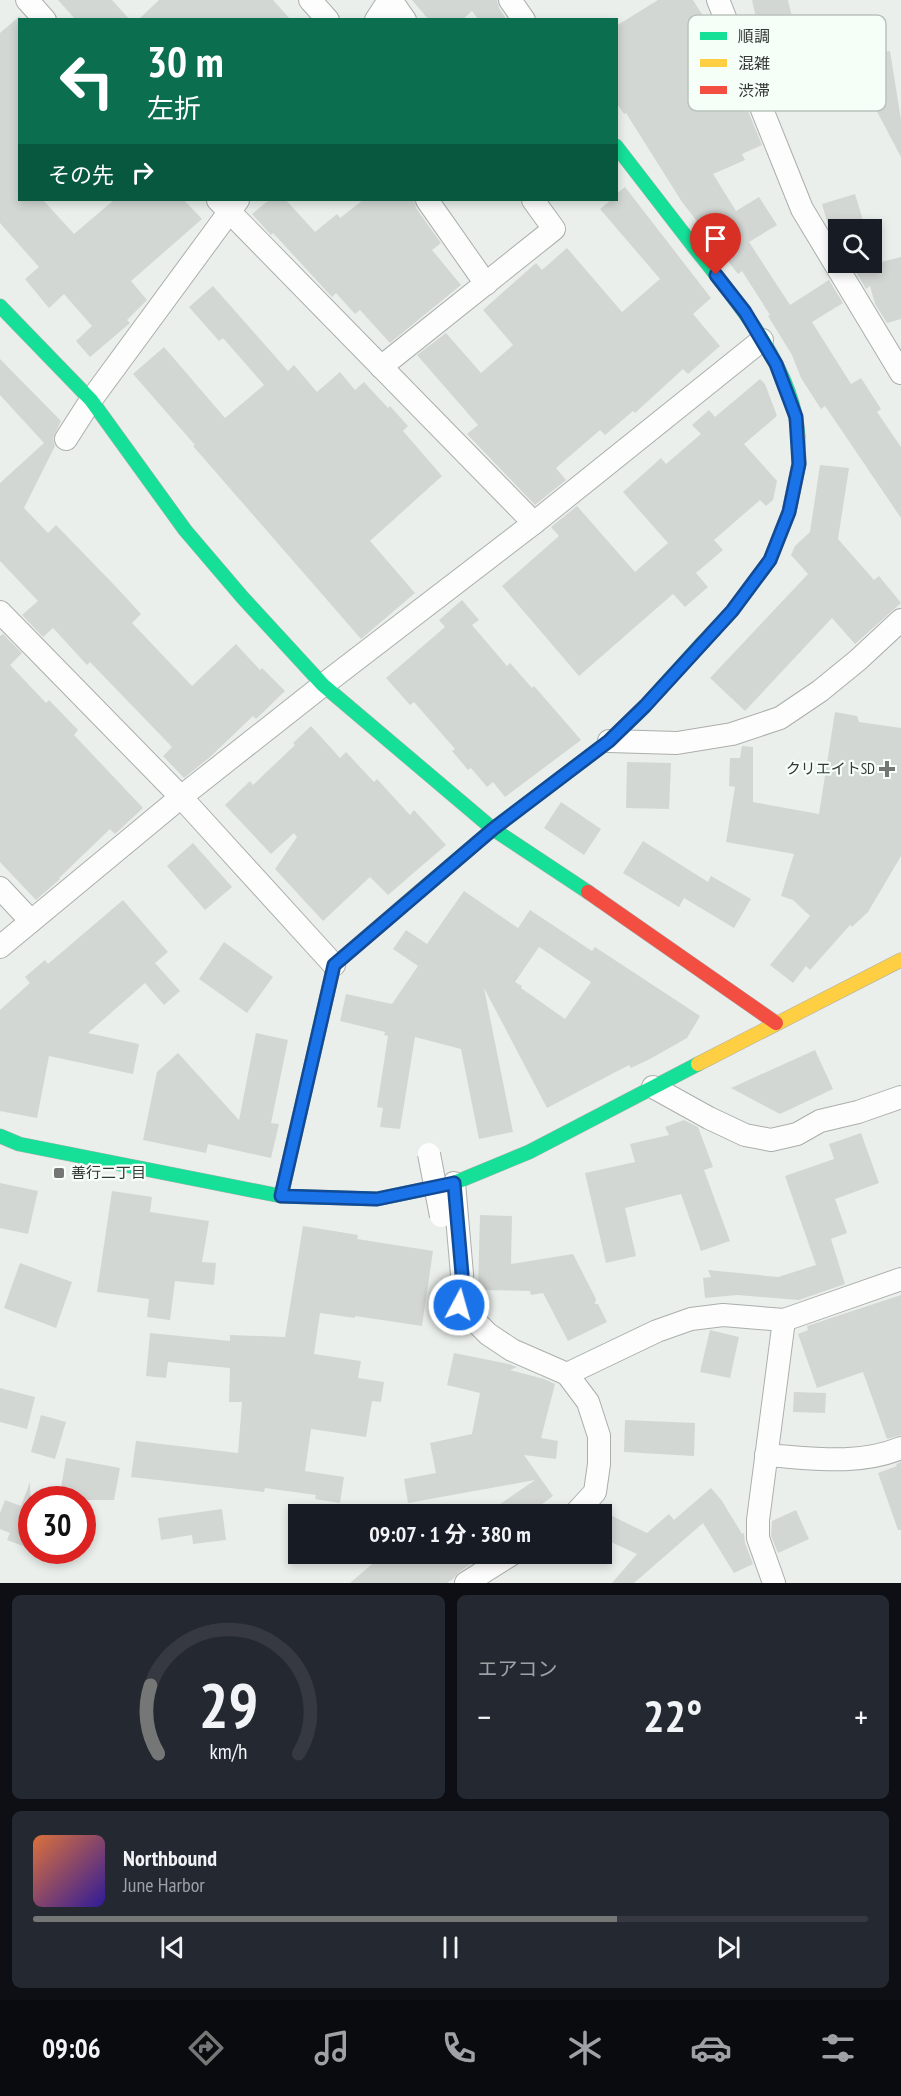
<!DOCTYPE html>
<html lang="ja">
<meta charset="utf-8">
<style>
:root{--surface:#171b24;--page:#242831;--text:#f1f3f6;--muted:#9ea1a6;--line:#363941;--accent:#747775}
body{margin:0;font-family:"PT Sans Narrow","Noto Sans JP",sans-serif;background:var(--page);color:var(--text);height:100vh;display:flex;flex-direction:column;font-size:22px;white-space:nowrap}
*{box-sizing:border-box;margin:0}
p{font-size:20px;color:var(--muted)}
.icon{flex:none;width:33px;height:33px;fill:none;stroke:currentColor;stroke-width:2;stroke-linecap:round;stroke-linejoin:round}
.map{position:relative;height:1583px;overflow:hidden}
.drawer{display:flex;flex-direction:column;gap:12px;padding:12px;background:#0d0f14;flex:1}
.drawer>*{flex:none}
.hud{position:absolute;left:18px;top:18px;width:600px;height:183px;border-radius:0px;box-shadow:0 3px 9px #0003;background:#0b6e4f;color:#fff;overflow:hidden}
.controls{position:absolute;left:828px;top:219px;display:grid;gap:12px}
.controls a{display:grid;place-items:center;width:54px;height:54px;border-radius:0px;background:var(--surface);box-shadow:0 3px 9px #0003;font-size:30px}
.speed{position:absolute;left:18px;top:1486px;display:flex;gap:12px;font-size:30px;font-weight:700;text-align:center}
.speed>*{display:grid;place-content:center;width:78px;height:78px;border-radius:50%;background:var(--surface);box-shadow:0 3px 9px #0003;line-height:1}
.speed .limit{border:9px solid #d22;background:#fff;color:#111}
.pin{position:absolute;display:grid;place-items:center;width:51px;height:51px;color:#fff;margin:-62px -26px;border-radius:50% 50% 50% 0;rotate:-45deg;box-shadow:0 0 6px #0007}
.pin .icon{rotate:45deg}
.me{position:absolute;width:66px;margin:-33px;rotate:6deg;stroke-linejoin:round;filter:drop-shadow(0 0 4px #0008)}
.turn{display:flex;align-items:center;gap:21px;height:126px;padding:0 30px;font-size:27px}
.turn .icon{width:78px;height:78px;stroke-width:2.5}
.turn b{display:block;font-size:42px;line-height:51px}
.then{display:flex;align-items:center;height:57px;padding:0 30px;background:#0003;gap:12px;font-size:22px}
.big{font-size:45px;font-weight:700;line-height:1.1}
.drawer .card{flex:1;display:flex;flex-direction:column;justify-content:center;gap:9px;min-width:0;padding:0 21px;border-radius:9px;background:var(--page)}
.drawer .dial{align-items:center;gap:0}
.dial svg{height:156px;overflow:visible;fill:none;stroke:var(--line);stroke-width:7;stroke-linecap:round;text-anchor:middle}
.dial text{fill:var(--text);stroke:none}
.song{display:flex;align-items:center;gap:18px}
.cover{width:72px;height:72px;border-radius:9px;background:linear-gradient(135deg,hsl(20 70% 55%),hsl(250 70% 35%))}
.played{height:6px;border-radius:3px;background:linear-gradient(90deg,var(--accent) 70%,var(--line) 70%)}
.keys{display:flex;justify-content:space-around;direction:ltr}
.heat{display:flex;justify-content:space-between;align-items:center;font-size:33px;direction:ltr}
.drawer .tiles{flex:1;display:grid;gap:12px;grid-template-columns:1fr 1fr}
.card:last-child{grid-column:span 2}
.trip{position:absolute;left:288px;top:1504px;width:324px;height:60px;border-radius:0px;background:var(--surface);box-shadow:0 3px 9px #0003;font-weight:700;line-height:60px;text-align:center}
.tab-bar{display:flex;height:96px;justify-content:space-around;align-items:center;background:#090b0e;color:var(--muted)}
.tab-bar .icon{width:42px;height:42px}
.tab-bar .current{color:var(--accent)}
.tab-bar b{font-size:27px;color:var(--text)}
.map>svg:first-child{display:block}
.building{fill:#d3d7d4;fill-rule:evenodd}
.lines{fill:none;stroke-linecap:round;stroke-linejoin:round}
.street-casing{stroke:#abafac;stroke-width:24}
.fast-casing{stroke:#abafac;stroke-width:15}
.slow-casing{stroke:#abafac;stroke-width:15}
.jam-casing{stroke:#abafac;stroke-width:15}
.street{stroke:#fcfdfc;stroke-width:22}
.fast{stroke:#16e098;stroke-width:14}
.slow{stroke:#ffcf43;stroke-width:14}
.jam{stroke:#f24e42;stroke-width:14}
.street-bridge-casing{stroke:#abafac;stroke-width:24;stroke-linecap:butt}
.street-bridge{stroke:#fcfdfc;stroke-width:22}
.route-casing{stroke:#114b97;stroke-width:15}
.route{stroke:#1a73e8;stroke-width:10}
.poi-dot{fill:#747775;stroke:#f5fef7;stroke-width:2}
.labels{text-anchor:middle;stroke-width:4.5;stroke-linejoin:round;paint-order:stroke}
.poi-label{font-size:15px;fill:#343735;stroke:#f5fef7;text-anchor:end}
.key{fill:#f5fef7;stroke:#bbc2bd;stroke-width:1.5}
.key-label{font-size:16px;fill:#343735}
</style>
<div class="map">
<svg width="901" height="1583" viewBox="0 0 901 1583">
<rect width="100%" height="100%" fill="#eaefeb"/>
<g class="building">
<path d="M58,0H112L130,20H76Z"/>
<path d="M159,0H273L291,20H138Z"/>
<path d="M412,0H497L499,8L507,20H479L472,11L462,20H429Z"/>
<path d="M658,0H693L720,43L714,47L736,82L762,145L742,154L745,160L713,174L736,211L759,197L777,225L749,242L790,305L829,280L843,303L812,322L851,384L861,378L881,409L877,412L901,447V518L825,406L821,409L801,378L792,355L768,316L770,315L742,271L738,274L682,202L626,113L624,114L616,102V26Z"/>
<path d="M752,0H788L793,21L797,20L801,41L797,42L802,64L768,72Z"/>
<path d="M20,16V200H43L74,234L114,200H184L202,219L131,281L147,300L127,320L130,323L90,357L76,341L92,326L64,294L49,308L25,279L39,267L0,223V33Z"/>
<path d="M890,51L901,120V157L873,104L862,108L854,56Z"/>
<path d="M625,187L711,298L693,314L720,346L688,374L683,369L635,413L633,411L605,435L600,430L556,468L566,480L535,505L467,434L478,425L417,355L446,333L481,373L513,345L483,310L536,263L542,270L567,248L622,312L660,279L600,209L611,200H616V194Z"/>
<path d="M855,194L866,230H838V243L830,224L828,225L822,204Z"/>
<path d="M269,200H286L315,232L337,214L340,218L363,200H414L416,208L441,243L432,250L461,285L390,343L360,310L355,314L336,293L332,297L273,233L271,235L252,214Z"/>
<path d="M872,246L877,263L901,257V319L887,323L875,304L870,286L866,289L850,262H872Z"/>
<path d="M213,286L288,371L294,365L317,392L340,372L355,390L364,382L388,408L390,406L408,426L403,431L442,476L370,541L415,593L361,639L193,446L195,445L133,374L164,347L225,418L264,385L223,338L219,341L189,307Z"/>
<path d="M0,359L61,421L53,438L55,446L24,508L48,533L56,525L119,590L141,614L132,623L192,686L236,644L260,670L262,668L285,691L256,719L253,716L210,757L184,778L163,756L172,747L90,662L87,665L53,628L43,637L22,615L38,601L0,561V483L44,443L0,395Z"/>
<path d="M760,379L765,384L777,416L744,444L777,481L773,500L766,506L760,500L714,540L723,550L696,573L708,587L685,607L673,594L579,676L502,586L559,536L551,527L577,506L635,572L668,543L623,492L661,458L666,464L701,434L692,425L709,410L715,417Z"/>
<path d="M820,465L849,468L838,539L874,580L879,576L901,603L855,644L832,618L745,711L710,678L808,574L791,555L795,546L810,532Z"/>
<path d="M462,600L479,620L472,625L507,666L510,663L532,688L534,686L581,740L505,797L493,782L487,787L471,768L468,770L452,751L455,749L414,702L410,705L386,678L445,627L439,620Z"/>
<path d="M3,634L22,653L10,665L46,703L49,700L78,730L74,735L143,808L115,834L110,829L59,878L60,879L36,900L0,862V636Z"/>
<path d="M835,712L857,716L859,722L901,728V856L868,912L852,927L850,925L810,970L806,966L793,983L770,965L810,916L793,900L781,896L794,854L726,842L735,787L729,786L730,758H740L742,746L753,747V802L819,814Z"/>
<path d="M311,726L340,758L346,752L374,782L377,779L410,815L414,810L446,845L388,895L370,877L323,921L275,869L297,837L294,833L271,854L225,805L250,781L253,785L295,745L293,743Z"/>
<path d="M627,762L671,763L669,809L626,808Z"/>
<path d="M561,802L601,829L584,855L544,828Z"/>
<path d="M643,841L708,882L711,876L751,899L734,928L684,898L679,907L623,873Z"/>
<path d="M193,843L232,887L205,910L167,866Z"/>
<path d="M464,891L518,928L530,910L592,951L595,947L700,1016L687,1038L650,1059L631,1068L629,1065L547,1108L484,988L513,1132L479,1139L461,1049L415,1037L400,1129L380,1127L383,1108L377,1107L388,1036L384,1035L385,1032L340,1021L346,994L392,1004L418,966L393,949L406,930L427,944ZM539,947L591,982L565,1019L521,988L522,986L515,982Z"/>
<path d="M123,900L168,952L155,963L180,991L164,1005L145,983L88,1033L139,1044L133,1074L49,1056L37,1118L0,1111V1010L30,983L25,977L45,960L48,964Z"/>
<path d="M224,942L273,977L247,1013L199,979Z"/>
<path d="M256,1033L288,1040L271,1123L279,1124L271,1158L208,1144L206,1153L143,1140L157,1072L178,1053L239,1120Z"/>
<path d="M815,1050L833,1089L780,1114L731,1088Z"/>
<path d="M684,1120L698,1127L713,1167L704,1170L730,1241L701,1251L681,1194L625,1208L636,1256L606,1263L585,1173L635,1162L630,1144L669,1135L665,1127Z"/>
<path d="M861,1133L879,1183L835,1199L847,1233L831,1239L845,1284L799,1300L737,1295L705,1298L703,1278L711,1277L708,1270L778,1277L816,1265L785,1176L834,1159L829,1144Z"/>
<path d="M0,1183L38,1191L28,1234L0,1228Z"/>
<path d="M112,1191L152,1197L150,1212L209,1221L202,1262L216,1263L214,1285L175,1281L170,1320L147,1317L149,1299L97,1292Z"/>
<path d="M480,1215L512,1216L511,1264L573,1254L596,1299L595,1304H598L607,1322L568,1341L543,1293L531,1295L530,1291L478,1290Z"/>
<path d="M303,1226L358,1235L357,1239L433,1251L422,1326L355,1316V1318L320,1313L314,1354L361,1361L358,1378L384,1382L381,1402L372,1401L366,1437L311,1429L305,1471L344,1477L340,1503L315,1499L316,1495L265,1488L264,1492L131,1477L136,1441L238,1453L242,1402H229L230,1368L168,1362L166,1378L146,1376L150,1333L230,1341V1335L285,1337Z"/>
<path d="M20,1263L72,1282L56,1328L4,1308Z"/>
<path d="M901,1295V1435L887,1439L863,1372L817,1388L798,1334L808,1330L807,1326Z"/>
<path d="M710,1330L739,1337L730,1378L700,1372Z"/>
<path d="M454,1353L509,1364L517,1367L510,1370L544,1379L555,1384L541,1438L558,1441L556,1459L524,1455L553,1496L527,1515H484L535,1480L408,1503L404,1479L436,1473L430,1443L472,1434L480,1393L447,1385Z"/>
<path d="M0,1388L35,1397L27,1429L0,1422Z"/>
<path d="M794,1392L826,1393L825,1413L793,1412Z"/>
<path d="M41,1415L66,1422L55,1459L31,1452Z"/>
<path d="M625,1420L695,1423L694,1456L624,1452Z"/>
<path d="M66,1458L120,1468L114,1500H59Z"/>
<path d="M901,1462V1530H898L878,1473L897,1466L896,1464Z"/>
<path d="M30,1482L32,1542L28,1541L26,1547L7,1540L10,1533L0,1529V1513L5,1500L21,1506Z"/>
<path d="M711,1488L722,1501L742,1534L744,1533L745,1543L753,1564L734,1573L703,1523L634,1583H612L637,1554L602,1538V1511L647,1533L669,1514L674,1520Z"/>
<path d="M222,1509L226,1540L193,1544L192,1535L161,1540L158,1518Z"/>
<path d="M796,1510L809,1539L778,1553L771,1536L772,1521Z"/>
<path d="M384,1554H467L472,1563L459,1572L453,1579L447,1583H350Z"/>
</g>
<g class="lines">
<defs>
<g id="street">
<path d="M27,0L45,20"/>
<path d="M310,0L328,20"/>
<path d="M391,0L405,20"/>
<path d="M510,0L524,20"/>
<path d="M718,0L802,209L901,373"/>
<path d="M376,20L389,0"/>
<path d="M218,200L534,523"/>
<path d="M427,200L486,284"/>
<path d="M381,367L554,229L533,200"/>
<path d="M66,439L91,400L238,200"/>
<path d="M0,612L181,797L334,965"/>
<path d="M609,741L677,743L732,734L780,718L820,691L858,660L901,620"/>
<path d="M0,888L31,921"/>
<path d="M0,947L181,797L323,685L534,523L762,340"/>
<path d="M653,1087L709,1118L745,1135L771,1140L797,1134L820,1121L858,1112L901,1097"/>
<path d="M454,1183L462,1274L459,1305L488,1334L512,1350L567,1374L588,1402L599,1436V1464L595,1492L574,1515"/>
<path d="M567,1374L657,1331L691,1319L723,1315L784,1320L901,1279"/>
<path d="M766,1455C811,1458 858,1466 901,1448"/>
<path d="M466,1583L512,1554"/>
<path d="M774,1583L758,1538V1520L784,1320"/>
</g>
<g id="fast">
<path d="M616,146C642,180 668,213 694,247C734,297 795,370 798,436"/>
<path d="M0,306L91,400L185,530L243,598L323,685L493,829L588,892"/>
<path d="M420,891L493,829L609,741L645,706L703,642"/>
<path d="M0,1136L19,1144L281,1196L377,1199L454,1183L529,1152L698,1064"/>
</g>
<g id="slow">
<path d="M703,642L732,611L770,560L789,512L799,463L798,436"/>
<path d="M698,1064L901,960"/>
<path d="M281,1196L334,965L420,891"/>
</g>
<path id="jam" d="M588,892L776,1023"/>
</defs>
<use href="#street" class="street-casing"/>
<use href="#fast" class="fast-casing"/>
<use href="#slow" class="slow-casing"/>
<use href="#jam" class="jam-casing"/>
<use href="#street" class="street"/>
<use href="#fast" class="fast"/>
<use href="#slow" class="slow"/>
<use href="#jam" class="jam"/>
<defs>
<path id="street-bridge" d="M429,1154L441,1216"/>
</defs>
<use href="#street-bridge" class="street-bridge-casing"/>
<use href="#street-bridge" class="street-bridge"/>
</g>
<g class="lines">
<defs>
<path id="route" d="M459,1305L462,1274L454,1183L377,1199L281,1196L334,965L493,829L609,741L645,706L732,611L770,560L789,512L799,464L796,417L776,364L745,312L716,275"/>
</defs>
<use href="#route" class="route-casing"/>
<use href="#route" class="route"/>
</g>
<g class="poi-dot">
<path d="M884 760h6v6h6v6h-6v6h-6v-6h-6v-6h6z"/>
<rect x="53" y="1167" width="12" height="12" rx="3"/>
</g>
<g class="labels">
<g class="poi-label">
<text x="875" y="774">クリエイトSD</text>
<text x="71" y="1178" text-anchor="start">善行二丁目</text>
</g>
</g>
<rect x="688" y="15" width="198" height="96" rx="9" class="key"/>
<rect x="700" y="32" width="27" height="8" fill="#16e098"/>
<rect x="700" y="59" width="27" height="8" fill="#ffcf43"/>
<rect x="700" y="86" width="27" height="8" fill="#f24e42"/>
<g class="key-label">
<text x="738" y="42">順調</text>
<text x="738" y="69">混雑</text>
<text x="738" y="96">渋滞</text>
</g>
</svg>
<div class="controls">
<a><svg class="icon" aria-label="search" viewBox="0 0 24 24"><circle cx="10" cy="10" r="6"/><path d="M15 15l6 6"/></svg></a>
</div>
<div class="speed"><div class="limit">30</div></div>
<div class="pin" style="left:716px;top:275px;background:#d93025"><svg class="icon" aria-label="arrive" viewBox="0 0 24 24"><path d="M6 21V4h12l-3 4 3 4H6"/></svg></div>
<svg class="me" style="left:459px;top:1305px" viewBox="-20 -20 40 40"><circle r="17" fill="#1a73e8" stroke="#fff" stroke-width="3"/><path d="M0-11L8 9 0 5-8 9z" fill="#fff"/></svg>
<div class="trip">09:07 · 1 分 · 380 m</div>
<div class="hud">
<div class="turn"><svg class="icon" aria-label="left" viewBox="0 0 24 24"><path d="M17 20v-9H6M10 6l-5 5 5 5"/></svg><div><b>30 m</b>左折</div></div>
<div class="then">その先<svg class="icon" aria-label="right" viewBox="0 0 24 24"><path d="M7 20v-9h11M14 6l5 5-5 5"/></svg></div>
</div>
</div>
<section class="drawer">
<div class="tiles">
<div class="card dial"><svg viewBox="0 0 100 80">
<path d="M14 69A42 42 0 1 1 86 69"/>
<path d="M14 69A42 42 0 0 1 10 34" stroke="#747775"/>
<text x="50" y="56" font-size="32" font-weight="700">29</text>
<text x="50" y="72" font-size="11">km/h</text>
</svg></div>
<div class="card"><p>エアコン</p>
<div class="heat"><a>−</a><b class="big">22°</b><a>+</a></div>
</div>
<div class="card">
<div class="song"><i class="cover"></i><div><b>Northbound</b><p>June Harbor</p></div></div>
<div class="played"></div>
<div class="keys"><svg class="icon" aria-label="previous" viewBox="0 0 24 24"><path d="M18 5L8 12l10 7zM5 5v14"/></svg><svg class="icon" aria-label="pause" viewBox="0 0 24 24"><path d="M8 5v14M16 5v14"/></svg><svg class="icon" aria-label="next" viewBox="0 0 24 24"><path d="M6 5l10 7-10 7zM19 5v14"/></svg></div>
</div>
</div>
</section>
<nav class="tab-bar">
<b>09:06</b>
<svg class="icon current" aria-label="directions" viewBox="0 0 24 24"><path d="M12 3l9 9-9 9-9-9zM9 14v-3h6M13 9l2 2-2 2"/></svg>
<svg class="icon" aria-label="music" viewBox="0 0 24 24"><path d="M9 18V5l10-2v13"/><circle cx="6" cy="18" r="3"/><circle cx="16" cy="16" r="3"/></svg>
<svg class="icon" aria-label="phone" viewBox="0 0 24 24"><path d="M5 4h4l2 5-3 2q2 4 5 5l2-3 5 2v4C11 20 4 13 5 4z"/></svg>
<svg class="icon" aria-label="climate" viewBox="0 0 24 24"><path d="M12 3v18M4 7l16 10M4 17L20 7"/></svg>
<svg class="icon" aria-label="car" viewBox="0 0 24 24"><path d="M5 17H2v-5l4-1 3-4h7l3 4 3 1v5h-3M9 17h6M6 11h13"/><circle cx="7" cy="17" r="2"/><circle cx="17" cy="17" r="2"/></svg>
<svg class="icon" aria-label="filters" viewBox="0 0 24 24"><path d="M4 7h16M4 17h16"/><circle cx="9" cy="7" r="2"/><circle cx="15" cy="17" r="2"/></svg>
</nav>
